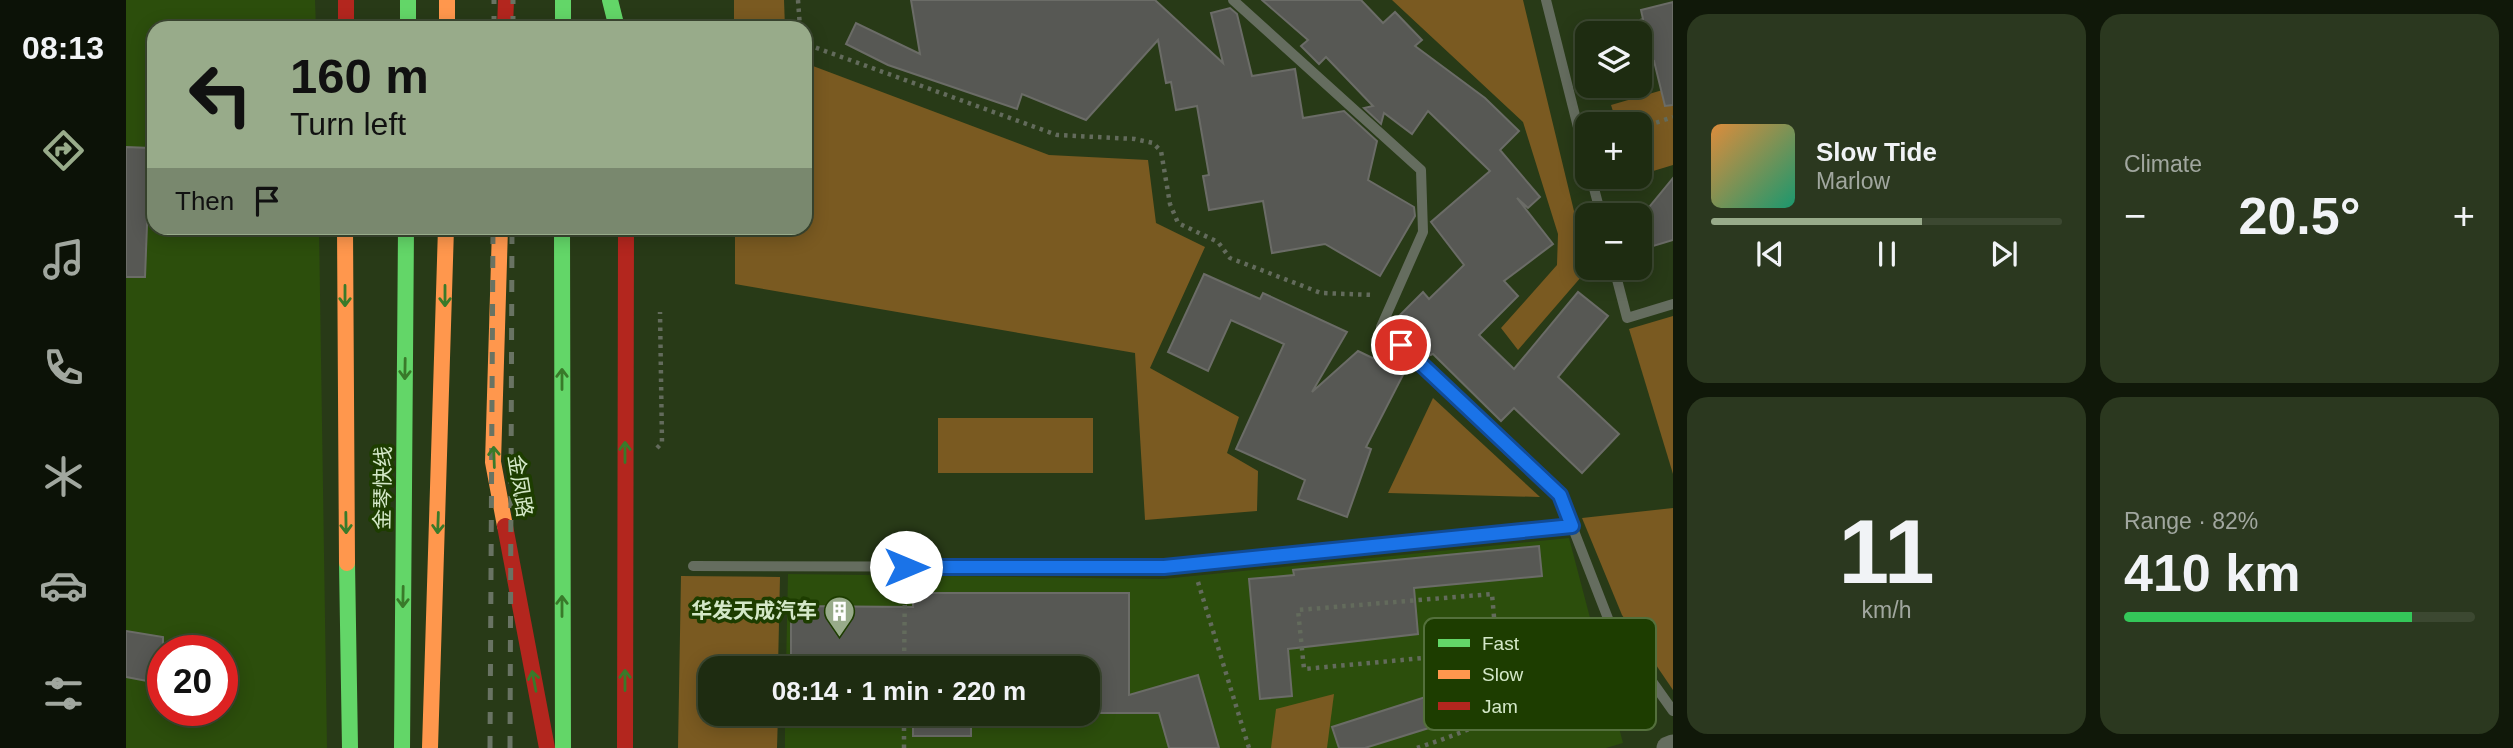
<!DOCTYPE html>
<meta charset="utf-8">
<style>
:root{--surface:#1e2c11;--page:#2b381f;--text:#f1f3f6;--muted:#a1a79f;--line:#3c4831;--accent:#98ab8a}
body{margin:0;font-family:Arial,"Noto Sans SC",sans-serif;background:var(--page);color:var(--text);height:100vh;display:flex;flex-direction:column;font-size:26px;white-space:nowrap}
*{box-sizing:border-box;margin:0}
p{font-size:23px;color:var(--muted)}
.icon{flex:none;width:38px;height:38px;fill:none;stroke:currentColor;stroke-width:2;stroke-linecap:round;stroke-linejoin:round}
.map{position:relative;flex:1;overflow:hidden}
.sheet{display:flex;flex-direction:column;gap:14px;padding:14px;background:#101809;width:840px}
.sheet>*{flex:none}
.hud{position:absolute;left:21px;top:21px;width:665px;height:214px;border-radius:21px;box-shadow:0 4px 18px #0003,0 0 0 2px var(--line);background:#98ab8a;color:#111;overflow:hidden}
.tools{position:absolute;left:1449px;top:21px;display:grid;gap:14px}
.tools a{display:grid;place-items:center;width:77px;height:77px;border-radius:14px;background:var(--surface);box-shadow:0 4px 18px #0003,0 0 0 2px var(--line);font-size:35px}
.speed{position:absolute;left:21px;top:635px;display:flex;gap:14px;font-size:35px;font-weight:700;text-align:center}
.speed>*{display:grid;place-content:center;width:91px;height:91px;border-radius:50%;background:var(--surface);box-shadow:0 4px 18px #0003,0 0 0 2px var(--line);line-height:1}
.speed .limit{border:10px solid #d22;background:#fff;color:#111}
.pin{position:absolute;display:grid;place-items:center;width:60px;height:60px;color:#fff;margin:-30px;border:4px solid #fff;border-radius:50%;box-shadow:0 2px 7px #0007}
.me{position:absolute;width:77px;margin:-38px;rotate:90deg;stroke-linejoin:round;filter:drop-shadow(0 0 5px #0008)}
.turn{display:flex;align-items:center;gap:24px;height:147px;padding:0 28px;font-size:32px}
.turn .icon{width:91px;height:91px;stroke-width:2.5}
.turn b{display:block;font-size:49px;line-height:60px}
.then{display:flex;align-items:center;height:66px;padding:0 28px;background:#0003;gap:14px;font-size:26px}
.big{font-size:52px;font-weight:600;line-height:1.1}
.sheet .widget{flex:1;display:flex;flex-direction:column;justify-content:center;gap:10px;min-width:0;padding:0 24px;border-radius:21px;background:var(--page)}
.sheet .dial{align-items:center;gap:0}
.dial b{font-size:91px;line-height:1}
.song{display:flex;align-items:center;gap:21px}
.cover{width:84px;height:84px;border-radius:10px;background:linear-gradient(135deg,hsl(30 70% 55%),hsl(160 70% 35%))}
.played{height:7px;border-radius:4px;background:linear-gradient(90deg,var(--accent) 60%,var(--line) 60%)}
.keys{display:flex;justify-content:space-around;direction:ltr}
.heat{display:flex;justify-content:space-between;align-items:center;font-size:38px;direction:ltr}
.charge{height:10px;border-radius:5px;background:linear-gradient(90deg,#34c759 82%,var(--line) 0)}
.sheet .tiles{flex:1;display:grid;gap:14px;grid-template-columns:repeat(2,1fr)}
.trip{position:absolute;left:572px;top:656px;width:402px;height:70px;border-radius:21px;background:var(--surface);box-shadow:0 4px 18px #0003,0 0 0 2px var(--line);font-weight:600;line-height:70px;text-align:center}
main{display:flex;flex:1;min-height:0}
.menu{display:flex;flex-direction:column;width:126px;justify-content:space-around;align-items:center;background:#0c1207;color:var(--muted)}
.menu .icon{width:49px;height:49px}
.menu .selected{color:var(--accent)}
.menu b{font-size:32px;color:var(--text)}
.map>svg:first-child{display:block}
.built{fill:#2c4e0c;fill-rule:evenodd}
.green{fill:#7a5a21}
.building{fill:#575854;stroke:#6b6c67;stroke-width:2}
.lines{fill:none;stroke-linecap:round;stroke-linejoin:round}
.path{stroke:#636b5c;stroke-width:4.5;stroke-dasharray:3.5 5;stroke-linecap:butt}
.lane{stroke:#656d5f;stroke-width:10}
.street{stroke:#656d5f;stroke-width:23}
.fast{stroke:#63d668;stroke-width:16}
.slow{stroke:#ff974d;stroke-width:16}
.jam{stroke:#b3261e;stroke-width:16}
.rail{stroke:#697363;stroke-width:5;stroke-dasharray:12 12;stroke-linecap:butt}
.jam-bridge{stroke:#b3261e;stroke-width:16}
.oneway{stroke:#397a2a}
.route-casing{stroke:#114b97;stroke-width:18}
.route{stroke:#1a73e8;stroke-width:12}
.labels{text-anchor:middle;stroke-width:7;stroke-linejoin:round;paint-order:stroke}
.street-label{font-size:21px;fill:#d4e8c8;stroke:#1d3d00}
.poi-label{font-size:21px;font-weight:bold;fill:#d4e8c8;stroke:#1d3d00;text-anchor:end}
.key{fill:#1d3d00;stroke:#54703c;stroke-width:2}
.key-label{font-size:19px;fill:#d4e8c8}
</style>
<main>
<nav class="menu">
<b>08:13</b>
<svg class="icon selected" aria-label="directions" viewBox="0 0 24 24"><path d="M12 3l9 9-9 9-9-9zM9 14v-3h6M13 9l2 2-2 2"/></svg>
<svg class="icon" aria-label="music" viewBox="0 0 24 24"><path d="M9 18V5l10-2v13"/><circle cx="6" cy="18" r="3"/><circle cx="16" cy="16" r="3"/></svg>
<svg class="icon" aria-label="phone" viewBox="0 0 24 24"><path d="M5 4h4l2 5-3 2q2 4 5 5l2-3 5 2v4C11 20 4 13 5 4z"/></svg>
<svg class="icon" aria-label="climate" viewBox="0 0 24 24"><path d="M12 3v18M4 7l16 10M4 17L20 7"/></svg>
<svg class="icon" aria-label="car" viewBox="0 0 24 24"><path d="M5 17H2v-5l4-1 3-4h7l3 4 3 1v5h-3M9 17h6M6 11h13"/><circle cx="7" cy="17" r="2"/><circle cx="17" cy="17" r="2"/></svg>
<svg class="icon" aria-label="filters" viewBox="0 0 24 24"><path d="M4 7h16M4 17h16"/><circle cx="9" cy="7" r="2"/><circle cx="15" cy="17" r="2"/></svg>
</nav>
<div class="map">
<svg width="1547" height="748" viewBox="0 0 1547 748">
<rect width="100%" height="100%" fill="#283a17"/>
<g class="built">
<path d="M0,0H189L190,28H28V228H193L201,748H0ZM37,651H96V710H37Z"/>
<path d="M1443,538L1497,743L1480,748H659V714H962V668H660L662,574L1037,579Z"/>
</g>
<g class="green">
<path d="M608,0H658L659,28H608Z"/>
<path d="M1266,0H1397L1462,269L1392,350L1375,328L1431,265L1432,234L1397,122Z"/>
<path d="M679,63L923,155L1022,160L1030,223L1079,247L1024,368L1113,417L1101,453L1132,471L1131,511L1019,520L1009,353L609,284V228H679Z"/>
<path d="M1547,87V165L1514,175V124H1491L1485,105Z"/>
<path d="M1547,316V474L1503,329Z"/>
<path d="M1307,398L1414,497L1262,493Z"/>
<rect x="812" y="418" width="155" height="55"/>
<path d="M1547,508V690L1496,615L1456,518Z"/>
<path d="M555,576L654,577L652,668H584V714H652L651,748H552Z"/>
<path d="M1208,694L1201,748H1145L1150,709Z"/>
</g>
<g class="building">
<path d="M785,0H1029L1097,63L1085,13L1104,8L1111,14L1126,76L1169,69L1177,118L1218,111L1251,141L1242,180L1288,207L1289,216L1254,276L1199,244L1146,253L1137,201L1083,210L1077,176L1083,175L1071,106L1050,110L1045,82L1040,83L1032,40L960,120L896,94L891,109L762,65L720,44L730,23L794,54Z"/>
<path d="M1136,0H1235L1257,23L1269,12L1296,40L1289,46L1359,98L1393,131L1374,150L1414,197L1402,208L1391,198L1427,244L1378,281L1392,296L1353,335L1388,369L1452,292L1482,316L1432,377L1493,434L1456,473L1388,408L1375,421L1307,354L1299,357L1265,324L1297,292L1303,299L1338,265L1305,222L1364,171L1302,111L1286,134L1258,113L1255,124L1238,108L1247,106L1200,57L1193,64L1175,46L1182,40Z"/>
<path d="M1547,2V105L1539,106L1528,61L1514,65V20L1517,19L1515,10Z"/>
<path d="M0,147L24,148L19,277H0Z"/>
<path d="M1547,178V240L1514,250V218Z"/>
<path d="M1078,274L1134,299L1137,293L1221,332L1186,392L1232,351L1278,373L1240,447L1245,449L1221,517L1172,499L1179,480L1110,449L1158,344L1105,320L1082,371L1042,352Z"/>
<path d="M1413,546L1416,576L1288,588L1292,634L1162,649L1166,696L1134,699L1123,579L1168,575L1167,570Z"/>
<path d="M787,593H1003V695L1072,675L1093,748H1043L1033,713H962V668H665V606L787,607Z"/>
<path d="M0,631L37,637V684L0,677Z"/>
<path d="M1312,693L1322,722L1239,748H1213L1206,727Z"/>
<rect x="787" y="714" width="58" height="22"/>
</g>
<g class="lines">
<g class="path">
<path d="M672,0L674,28"/>
<path d="M679,35L688,47L931,135L1009,139L1027,143L1035,151L1044,204L1052,223L1092,242L1104,258L1195,293L1248,295"/>
<path d="M1514,128L1547,117"/>
<path d="M531,448L536,443L534,312"/>
<path d="M1072,582L1123,748"/>
<path d="M1371,651L1366,594L1172,610L1178,669L1439,645L1467,630"/>
<path d="M778,668L779,585"/>
<path d="M778,748V714"/>
<path d="M1291,748C1348,729 1414,706 1439,645"/>
</g>
<g class="lane">
<path d="M1107,0L1295,170L1297,232L1255,327L1434,495L1483,621L1547,711"/>
<path d="M1420,0L1461,163"/>
<path d="M1465,177L1475,215"/>
<path d="M1488,268L1501,318L1547,304"/>
<path d="M567,566L1038,567L1446,526"/>
</g>
<path class="street" d="M1542,748L1547,746"/>
<g class="fast">
<path d="M282,0V28"/>
<path d="M437,0V28"/>
<path d="M484,0L491,28"/>
<path d="M436,228L437,748"/>
<path d="M221,563L224,748"/>
<path d="M276,748L280,228"/>
</g>
<g class="slow">
<path d="M321,0V28"/>
<path d="M219,228L221,563"/>
<path d="M374,228L367,462L379,526"/>
<path d="M304,748L320,228"/>
</g>
<g class="jam">
<path d="M220,0V28"/>
<path d="M379,28L380,0"/>
<path d="M379,526L421,748"/>
</g>
<g class="rail">
<path d="M368,28V0"/>
<path d="M387,28V0"/>
<path d="M364,748L367,228"/>
<path d="M384,748L386,228"/>
</g>
<path class="jam-bridge" d="M499,748L500,228"/>
</g>
<defs><path id="oneway-shaft" d="M-6 0H5M1.5-3L5.5 0L1.5 3" fill="none" stroke-width="1.6" stroke-linecap="round" stroke-linejoin="round" transform="scale(1.75)"/></defs>
<g class="oneway">
<use href="#oneway-shaft" transform="translate(219 296) rotate(90)"/>
<use href="#oneway-shaft" transform="translate(319 296) rotate(90)"/>
<use href="#oneway-shaft" transform="translate(279 369) rotate(91)"/>
<use href="#oneway-shaft" transform="translate(436 379) rotate(-90)"/>
<use href="#oneway-shaft" transform="translate(499 452) rotate(-90)"/>
<use href="#oneway-shaft" transform="translate(368 457) rotate(-92)"/>
<use href="#oneway-shaft" transform="translate(220 523) rotate(89)"/>
<use href="#oneway-shaft" transform="translate(312 523) rotate(92)"/>
<use href="#oneway-shaft" transform="translate(277 597) rotate(91)"/>
<use href="#oneway-shaft" transform="translate(436 606) rotate(-90)"/>
<use href="#oneway-shaft" transform="translate(499 680) rotate(-90)"/>
<use href="#oneway-shaft" transform="translate(408 681) rotate(-101)"/>
</g>
<g class="lines">
<defs>
<path id="route" d="M780,567H1038L1446,526L1434,495L1275,345"/>
</defs>
<use href="#route" class="route-casing"/>
<use href="#route" class="route"/>
</g>
<defs>
<symbol id="building-pin" viewBox="-11 -11 22 30"><path d="M0 17L-7.5 6A9.5 9.5 0 1 1 7.5 6Z" fill="#98ab8a" stroke="#1d3d00"/><path d="M-4-6H4V6H1V3H-1V6H-4ZM-2.5-4.3h1.7v1.8h-1.7ZM.8-4.3h1.7v1.8H.8ZM-2.5-1h1.7V.8h-1.7ZM.8-1h1.7V.8H.8Z" fill="#fff"/></symbol>
</defs>
<g fill-rule="evenodd">
<use href="#building-pin" x="696" y="594" width="35" height="47"/>
</g>
<g class="labels">
<g class="street-label">
<text transform="translate(394 486) rotate(81)" y="7">金凤路</text>
<text transform="translate(257 488) rotate(-89)" y="7">金琴快线</text>
</g>
<g class="poi-label">
<text x="691" y="618">华发天成汽车</text>
</g>
</g>
<rect x="1298" y="618" width="232" height="112" rx="10" class="key"/>
<rect x="1312" y="639" width="32" height="8" fill="#63d668"/>
<rect x="1312" y="670" width="32" height="9" fill="#ff974d"/>
<rect x="1312" y="702" width="32" height="8" fill="#b3261e"/>
<g class="key-label">
<text x="1356" y="650">Fast</text>
<text x="1356" y="681">Slow</text>
<text x="1356" y="713">Jam</text>
</g>
</svg>
<div class="tools">
<a><svg class="icon" aria-label="layers" viewBox="0 0 24 24"><path d="M12 4l9 5-9 5-9-5zM3 14l9 5 9-5"/></svg></a>
<a>+</a>
<a>−</a>
</div>
<div class="speed"><div class="limit">20</div></div>
<div class="pin" style="left:1275px;top:345px;background:#d93025"><svg class="icon" aria-label="arrive" viewBox="0 0 24 24"><path d="M6 21V4h12l-3 4 3 4H6"/></svg></div>
<svg class="me" style="left:780px;top:567px" viewBox="-20 -20 40 40"><circle r="19" fill="#fff"/><path d="M0-13L10 11 0 6-10 11z" fill="#1a73e8"/></svg>
<div class="trip">08:14 · 1 min · 220 m</div>
<div class="hud">
<div class="turn"><svg class="icon" aria-label="left" viewBox="0 0 24 24"><path d="M17 20v-9H6M10 6l-5 5 5 5"/></svg><div><b>160 m</b>Turn left</div></div>
<div class="then">Then<svg class="icon" aria-label="arrive" viewBox="0 0 24 24"><path d="M6 21V4h12l-3 4 3 4H6"/></svg></div>
</div>
</div>
<section class="sheet">
<div class="tiles">
<div class="widget">
<div class="song"><i class="cover"></i><div><b>Slow Tide</b><p>Marlow</p></div></div>
<div class="played"></div>
<div class="keys"><svg class="icon" aria-label="previous" viewBox="0 0 24 24"><path d="M18 5L8 12l10 7zM5 5v14"/></svg><svg class="icon" aria-label="pause" viewBox="0 0 24 24"><path d="M8 5v14M16 5v14"/></svg><svg class="icon" aria-label="next" viewBox="0 0 24 24"><path d="M6 5l10 7-10 7zM19 5v14"/></svg></div>
</div>
<div class="widget"><p>Climate</p>
<div class="heat"><a>−</a><b class="big">20.5°</b><a>+</a></div>
</div>
<div class="widget dial"><b>11</b><p>km/h</p></div>
<div class="widget"><p>Range · 82%</p><b class="big">410 km</b><div class="charge"></div></div>
</div>
</section>
</main>
